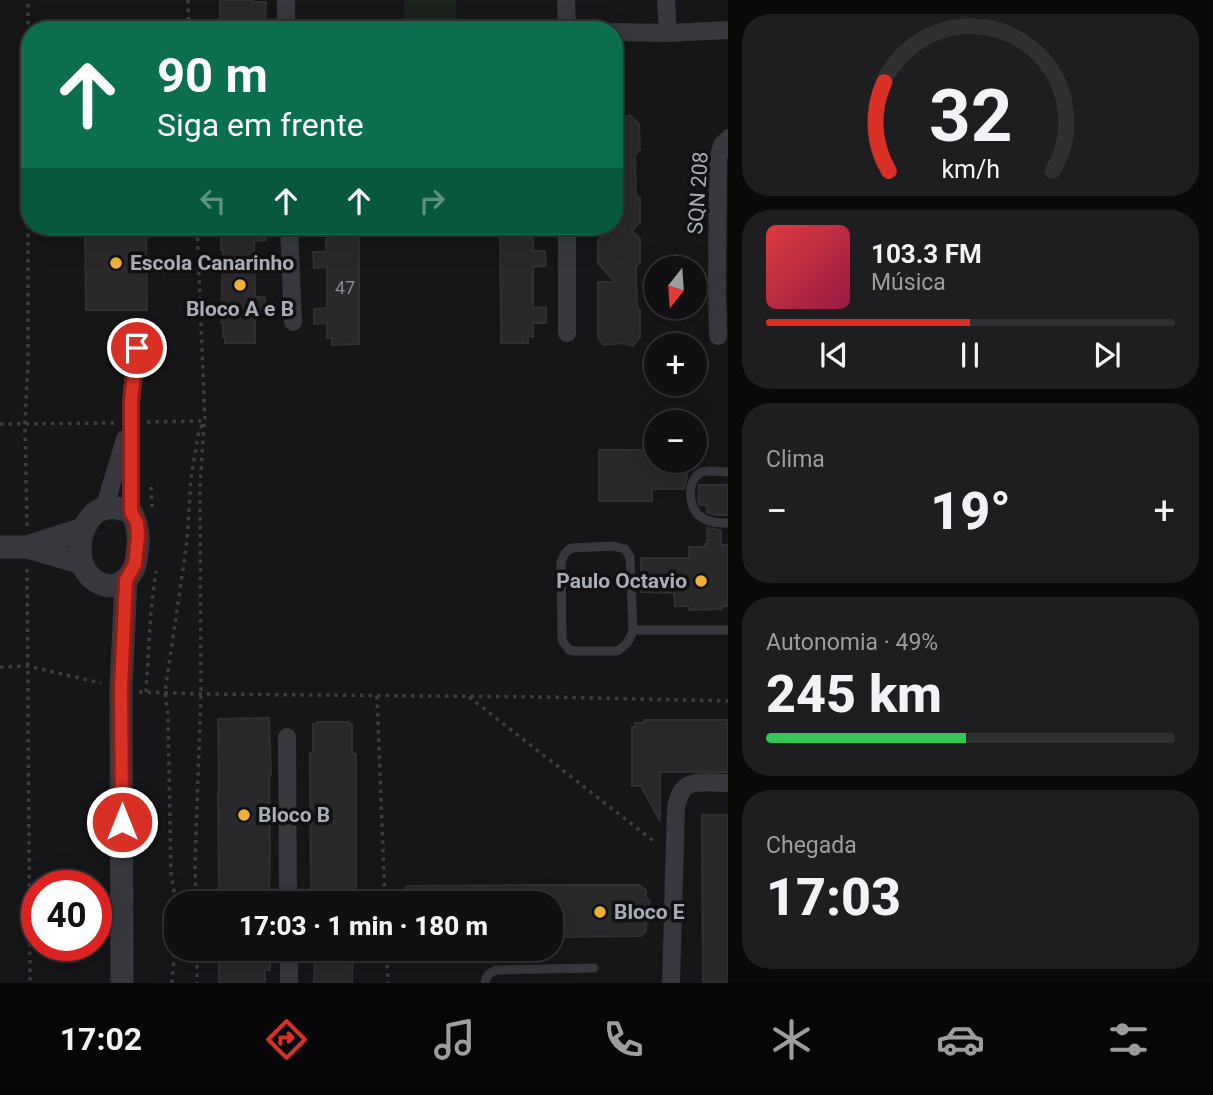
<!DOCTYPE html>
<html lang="pt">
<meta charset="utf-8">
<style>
:root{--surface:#101012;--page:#1e1e20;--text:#f1f3f6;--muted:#9c9d9f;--line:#303032;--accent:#d93025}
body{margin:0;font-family:Roboto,sans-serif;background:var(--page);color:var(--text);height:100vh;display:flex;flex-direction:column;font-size:26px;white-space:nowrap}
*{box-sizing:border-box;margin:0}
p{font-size:23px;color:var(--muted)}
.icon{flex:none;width:38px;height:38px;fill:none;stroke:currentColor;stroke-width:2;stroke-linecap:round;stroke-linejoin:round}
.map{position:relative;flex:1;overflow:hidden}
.panel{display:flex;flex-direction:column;gap:14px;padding:14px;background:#09090a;width:485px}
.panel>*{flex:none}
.hud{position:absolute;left:21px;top:21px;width:602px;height:214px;border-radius:28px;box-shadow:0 7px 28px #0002,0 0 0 2px var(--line);background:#0b6e4f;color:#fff;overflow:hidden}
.needle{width:46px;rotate:197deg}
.fabs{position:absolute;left:644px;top:256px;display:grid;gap:14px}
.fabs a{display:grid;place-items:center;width:63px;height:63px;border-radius:50%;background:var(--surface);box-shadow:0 7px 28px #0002,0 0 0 2px var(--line);font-size:35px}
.speed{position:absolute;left:21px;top:870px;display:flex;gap:14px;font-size:35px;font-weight:700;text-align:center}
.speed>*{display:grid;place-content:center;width:91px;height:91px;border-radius:50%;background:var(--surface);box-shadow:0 7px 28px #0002,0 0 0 2px var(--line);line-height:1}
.speed .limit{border:10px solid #d22;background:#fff;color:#111}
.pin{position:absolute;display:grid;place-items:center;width:60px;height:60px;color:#fff;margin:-30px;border:4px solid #fff;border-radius:50%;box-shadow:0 2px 7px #0007}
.me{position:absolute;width:77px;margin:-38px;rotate:0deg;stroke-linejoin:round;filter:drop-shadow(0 0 5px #0008)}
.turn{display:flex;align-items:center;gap:24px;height:147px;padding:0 21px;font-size:32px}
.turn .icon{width:91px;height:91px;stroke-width:2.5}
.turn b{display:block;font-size:49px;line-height:60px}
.lanes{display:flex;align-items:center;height:66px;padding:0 21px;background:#0003;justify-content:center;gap:35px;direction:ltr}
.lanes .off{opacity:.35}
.big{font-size:52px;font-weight:800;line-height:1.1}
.panel .card{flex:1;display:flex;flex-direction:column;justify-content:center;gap:10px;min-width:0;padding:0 24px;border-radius:28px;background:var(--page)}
.panel .dial{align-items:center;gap:0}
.dial svg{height:182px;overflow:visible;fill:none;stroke:var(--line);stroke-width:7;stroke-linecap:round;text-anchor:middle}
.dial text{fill:var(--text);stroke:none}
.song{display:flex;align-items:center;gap:21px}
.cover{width:84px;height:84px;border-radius:10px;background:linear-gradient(135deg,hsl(0 70% 55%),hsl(340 70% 35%))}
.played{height:7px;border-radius:4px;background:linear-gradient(90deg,var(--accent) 50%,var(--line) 50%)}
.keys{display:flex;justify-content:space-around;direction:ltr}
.heat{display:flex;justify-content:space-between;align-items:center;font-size:38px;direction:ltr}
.charge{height:10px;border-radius:5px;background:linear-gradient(90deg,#34c759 49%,var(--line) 0)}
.trip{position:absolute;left:164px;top:891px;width:399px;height:70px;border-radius:28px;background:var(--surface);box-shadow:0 7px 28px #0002,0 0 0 2px var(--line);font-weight:800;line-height:70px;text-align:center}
.tabs{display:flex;height:112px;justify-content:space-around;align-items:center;background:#060607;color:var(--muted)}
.tabs .icon{width:49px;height:49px}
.tabs .current{color:var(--accent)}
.tabs b{font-size:32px;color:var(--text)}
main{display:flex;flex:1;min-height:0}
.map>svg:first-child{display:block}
.green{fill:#1c231d}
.building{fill:#29292c;stroke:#303034;stroke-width:2}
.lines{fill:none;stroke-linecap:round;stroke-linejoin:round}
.path{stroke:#3d3f44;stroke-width:3.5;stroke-dasharray:3.5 5;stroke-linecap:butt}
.service{stroke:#37383d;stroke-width:9}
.minor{stroke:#37383d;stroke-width:18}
.tertiary{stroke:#37383d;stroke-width:23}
.route-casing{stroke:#8d1f18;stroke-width:18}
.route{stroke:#d93025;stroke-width:12}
.poi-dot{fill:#f2b134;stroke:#111113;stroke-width:2.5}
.labels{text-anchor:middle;stroke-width:7;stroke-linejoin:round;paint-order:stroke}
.number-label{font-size:18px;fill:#888b94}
.street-label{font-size:21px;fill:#a8adb8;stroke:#111113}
.poi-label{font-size:21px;font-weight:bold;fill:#a8adb8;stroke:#111113;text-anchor:start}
</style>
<main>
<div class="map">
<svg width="729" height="983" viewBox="0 0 729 983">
<rect width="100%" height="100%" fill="#161618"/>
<path class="green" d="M404,0H456L457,21L405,24Z"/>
<g class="building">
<path d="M220,0H253V2H266L265,20H253V30L220,28Z"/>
<path d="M630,115L639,124L640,150L635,154L636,195L640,198V222L632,231L640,239V262L636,267L637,307L640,310V337L633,346L623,343L604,345L598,338V282H615L598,263V240L610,226H614V118H623Z"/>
<path d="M221,226H266V240L254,241L255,297H265L266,314H255V343H225V337H223V323H221L223,250H221Z"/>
<path d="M330,226H359V344L332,345V338H327V323L314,324V309L327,308V267L314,268L313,252H326V239H330Z"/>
<path d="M500,226H528V238H533V251H545L546,266L533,267V308L546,307V323H533V337L528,336V343H501Z"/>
<path d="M85,227H146L147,310H86Z"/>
<path d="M599,450H651L652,460H688L687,477L684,489H652V501H599Z"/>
<path d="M699,485H728V515H715L707,512V505H700L698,500Z"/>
<path d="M707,528L721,530V545H728V606H722V609L689,610V606H675L674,593L641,592V558H689V547H705V544H707Z"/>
<path d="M269,718L271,775H269L270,851L269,896H259L260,903H220V896H219L218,793H219L218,719Z"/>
<path d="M644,720H728V772H660V821L641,786H632V727H635V723H644Z"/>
<path d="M317,722H349V724H352V753L356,754V903H311L310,753H313V724H317Z"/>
<path d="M702,815H728V983H703Z"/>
<path d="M536,885H640L646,891V898L650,901V921L646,924V931L641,936L551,937V903H401V892L407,886Z"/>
<path d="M219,948H270V970H265V983H219Z"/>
<path d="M315,948H353L352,983H314Z"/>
</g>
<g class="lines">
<g class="path">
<path d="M188,0L189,30"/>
<path d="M147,422L205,421L197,226"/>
<path d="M0,424L115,423"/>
<path d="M151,487L152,507"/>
<path d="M27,526L25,423L28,362V0"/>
<path d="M27,569L30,983"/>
<path d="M0,667L28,666L101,683"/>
<path d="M139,692L201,694L550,697L729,701"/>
<path d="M146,692L151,610L156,571"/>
<path d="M377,696L385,903"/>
<path d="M469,697L656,843"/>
<path d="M196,903L195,862L201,694L200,488L204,423"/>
<path d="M177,909L171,873L168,716L165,692L187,541L191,478L199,430L205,421"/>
<path d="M197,948V983"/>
<path d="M386,948L388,983"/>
<path d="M172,983L177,923"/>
</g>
<g class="service">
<path d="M729,472C720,472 707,469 700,473C686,482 688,508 701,517C710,523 718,523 729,523"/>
<path d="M613,546L625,549L630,557L633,630C630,640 626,646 617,651H575L569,650L562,640L561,562C564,555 565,551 572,548Z"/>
<path d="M633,630H729"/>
<path d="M485,983C486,976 489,973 496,970L594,968"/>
</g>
<g class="minor">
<path d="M286,0V30"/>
<path d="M566,0L567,30"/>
<path d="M666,0L668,33"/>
<path d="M614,32L668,33L729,30"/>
<path d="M289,226L293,322"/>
<path d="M567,226V333"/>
<path d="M718,336L717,287L718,159L722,145L729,138"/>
<path d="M104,509L125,439"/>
<path d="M131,512V401L137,348"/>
<path d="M287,737L288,903"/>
<path d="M289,948V983"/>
<path d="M671,983L676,807C678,800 680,790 687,786C697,780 717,783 729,783"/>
</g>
<g class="tertiary">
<path d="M113,507L131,512C140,527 139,543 136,560C135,569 130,577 122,582C116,586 109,587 102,584C74,574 75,533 93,515C98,509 106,508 113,507Z"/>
<path d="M0,547H27L83,529"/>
<path d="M27,547L82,563"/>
<path d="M122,983L121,687L126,580"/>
</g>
</g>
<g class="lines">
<defs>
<path id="route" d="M122,822L121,687L126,580L135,564L138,536L137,523L131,512V401L137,348"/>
</defs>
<use href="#route" class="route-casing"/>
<use href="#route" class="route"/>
</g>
<g class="poi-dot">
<circle cx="116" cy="263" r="7"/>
<circle cx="240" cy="285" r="7"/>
<circle cx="701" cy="581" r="7"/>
<circle cx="244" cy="815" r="7"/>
<circle cx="600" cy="912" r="7"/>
</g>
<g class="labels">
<g class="number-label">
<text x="345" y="294">47</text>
</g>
<g class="street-label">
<text transform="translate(698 193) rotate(-86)" y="7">SQN 208</text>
</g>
<g class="poi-label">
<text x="130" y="270">Escola Canarinho</text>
<text x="240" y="316" text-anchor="middle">Bloco A e B</text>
<text x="687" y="588" text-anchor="end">Paulo Octavio</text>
<text x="258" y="822">Bloco B</text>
<text x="614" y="919">Bloco E</text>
</g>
</g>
</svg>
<div class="fabs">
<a><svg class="needle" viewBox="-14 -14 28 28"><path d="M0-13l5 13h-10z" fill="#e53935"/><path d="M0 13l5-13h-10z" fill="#9c9d9f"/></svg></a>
<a>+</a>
<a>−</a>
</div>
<div class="speed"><div class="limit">40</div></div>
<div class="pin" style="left:137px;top:348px;background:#d93025"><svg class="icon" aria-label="arrive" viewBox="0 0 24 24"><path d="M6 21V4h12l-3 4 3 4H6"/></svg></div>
<svg class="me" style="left:122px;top:822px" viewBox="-20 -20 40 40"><circle r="17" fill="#d93025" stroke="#fff" stroke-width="3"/><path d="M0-11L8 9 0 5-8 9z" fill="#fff"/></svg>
<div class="trip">17:03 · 1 min · 180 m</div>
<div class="hud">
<div class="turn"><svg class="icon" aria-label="ahead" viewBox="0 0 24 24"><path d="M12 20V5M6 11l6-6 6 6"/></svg><div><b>90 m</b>Siga em frente</div></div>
<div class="lanes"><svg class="icon off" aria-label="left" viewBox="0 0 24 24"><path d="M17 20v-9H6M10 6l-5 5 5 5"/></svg><svg class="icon" aria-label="ahead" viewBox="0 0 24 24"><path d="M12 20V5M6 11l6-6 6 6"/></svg><svg class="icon" aria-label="ahead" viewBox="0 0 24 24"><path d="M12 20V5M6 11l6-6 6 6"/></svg><svg class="icon off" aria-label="right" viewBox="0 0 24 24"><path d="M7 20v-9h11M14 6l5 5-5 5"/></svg></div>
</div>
</div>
<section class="panel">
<div class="card dial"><svg viewBox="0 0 100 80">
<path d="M14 69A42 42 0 1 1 86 69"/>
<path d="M14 69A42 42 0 0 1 12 30" stroke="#d93025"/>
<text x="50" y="56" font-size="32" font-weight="700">32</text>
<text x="50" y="72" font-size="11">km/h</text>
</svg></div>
<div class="card">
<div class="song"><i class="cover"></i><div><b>103.3 FM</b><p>Música</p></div></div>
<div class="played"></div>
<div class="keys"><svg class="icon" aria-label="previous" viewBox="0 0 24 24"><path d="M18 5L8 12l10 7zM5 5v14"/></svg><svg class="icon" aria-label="pause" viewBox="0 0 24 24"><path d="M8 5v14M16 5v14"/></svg><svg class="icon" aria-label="next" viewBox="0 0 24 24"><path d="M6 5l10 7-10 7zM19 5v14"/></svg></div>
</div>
<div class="card"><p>Clima</p>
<div class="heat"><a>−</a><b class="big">19°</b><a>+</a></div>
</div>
<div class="card"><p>Autonomia · 49%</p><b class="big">245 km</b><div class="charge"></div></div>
<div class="card"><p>Chegada</p><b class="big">17:03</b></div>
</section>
</main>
<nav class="tabs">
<b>17:02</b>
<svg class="icon current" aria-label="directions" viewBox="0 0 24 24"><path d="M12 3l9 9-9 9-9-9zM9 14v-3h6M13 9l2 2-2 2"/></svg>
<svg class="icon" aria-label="music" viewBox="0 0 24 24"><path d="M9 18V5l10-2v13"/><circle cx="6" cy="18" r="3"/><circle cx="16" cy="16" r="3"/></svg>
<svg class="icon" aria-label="phone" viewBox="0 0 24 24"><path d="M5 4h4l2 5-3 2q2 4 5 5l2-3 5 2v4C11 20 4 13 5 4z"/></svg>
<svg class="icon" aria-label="climate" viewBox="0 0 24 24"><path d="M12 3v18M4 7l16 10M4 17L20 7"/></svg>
<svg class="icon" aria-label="car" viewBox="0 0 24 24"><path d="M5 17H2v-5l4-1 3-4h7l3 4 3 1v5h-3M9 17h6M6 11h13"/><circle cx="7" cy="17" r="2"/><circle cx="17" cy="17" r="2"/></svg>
<svg class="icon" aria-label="filters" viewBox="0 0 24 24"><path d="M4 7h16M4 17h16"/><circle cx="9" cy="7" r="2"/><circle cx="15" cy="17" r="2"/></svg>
</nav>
